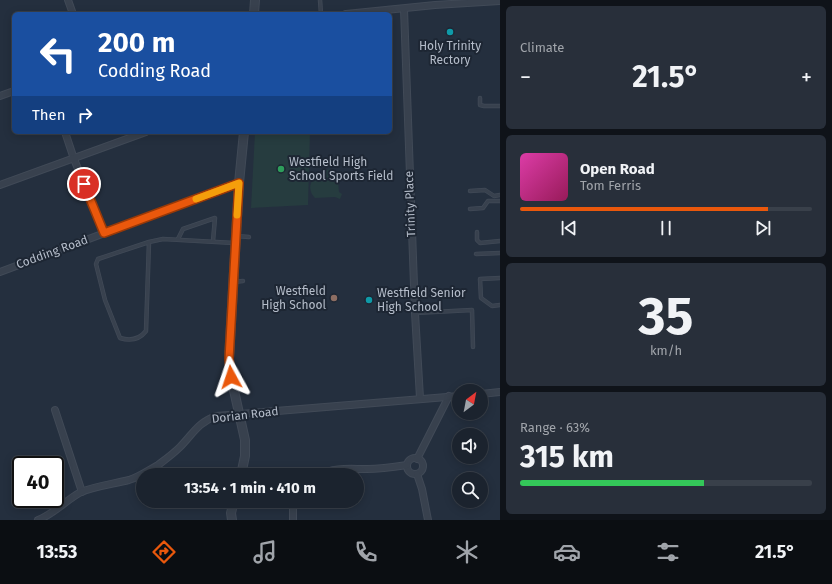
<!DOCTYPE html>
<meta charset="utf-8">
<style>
:root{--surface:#1b232e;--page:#282f3a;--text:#f1f3f6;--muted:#a0a4aa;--line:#39404a;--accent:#ea580c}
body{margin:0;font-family:"Fira Sans",sans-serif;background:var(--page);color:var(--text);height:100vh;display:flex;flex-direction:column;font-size:15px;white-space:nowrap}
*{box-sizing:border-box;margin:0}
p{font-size:13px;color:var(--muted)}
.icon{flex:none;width:22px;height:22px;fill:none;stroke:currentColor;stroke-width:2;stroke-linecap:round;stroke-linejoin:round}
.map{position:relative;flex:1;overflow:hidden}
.panel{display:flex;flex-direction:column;gap:6px;padding:6px;background:#0f1319;width:332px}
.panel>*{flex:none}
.banner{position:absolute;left:12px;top:12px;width:380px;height:122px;border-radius:6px;box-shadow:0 2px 10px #0003,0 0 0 1px var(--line);background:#1a4fa0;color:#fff;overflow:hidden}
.needle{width:26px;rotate:32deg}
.tools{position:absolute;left:452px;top:384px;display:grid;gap:8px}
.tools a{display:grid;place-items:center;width:36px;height:36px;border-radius:50%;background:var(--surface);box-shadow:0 2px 10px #0003,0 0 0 1px var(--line);font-size:20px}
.speed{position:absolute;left:12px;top:456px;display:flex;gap:8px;font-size:20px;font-weight:700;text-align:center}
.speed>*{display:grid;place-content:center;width:52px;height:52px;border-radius:50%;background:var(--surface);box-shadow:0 2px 10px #0003,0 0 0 1px var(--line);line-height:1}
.speed .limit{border:2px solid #111;border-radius:6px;background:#fff;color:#111}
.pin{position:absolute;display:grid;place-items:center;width:34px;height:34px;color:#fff;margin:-17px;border:2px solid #fff;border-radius:50%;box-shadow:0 1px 4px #0007}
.me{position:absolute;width:44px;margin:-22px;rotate:355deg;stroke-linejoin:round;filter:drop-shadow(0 0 3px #0008)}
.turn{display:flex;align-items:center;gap:14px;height:84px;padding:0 20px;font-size:18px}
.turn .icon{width:52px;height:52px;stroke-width:2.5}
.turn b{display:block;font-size:28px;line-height:34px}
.then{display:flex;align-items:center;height:38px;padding:0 20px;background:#0003;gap:8px;font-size:15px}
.big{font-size:30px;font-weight:700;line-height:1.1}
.panel .tile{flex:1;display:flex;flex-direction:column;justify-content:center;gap:6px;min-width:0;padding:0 14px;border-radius:6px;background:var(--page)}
.panel .dial{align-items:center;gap:0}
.dial b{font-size:52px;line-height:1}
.song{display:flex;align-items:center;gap:12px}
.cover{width:48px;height:48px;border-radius:6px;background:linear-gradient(135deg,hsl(320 70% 55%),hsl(330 70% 35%))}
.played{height:4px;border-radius:2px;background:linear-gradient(90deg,var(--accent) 85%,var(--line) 85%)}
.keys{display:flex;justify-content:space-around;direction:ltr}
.heat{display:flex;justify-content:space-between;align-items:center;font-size:22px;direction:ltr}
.charge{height:6px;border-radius:3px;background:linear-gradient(90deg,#34c759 63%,var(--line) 0)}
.trip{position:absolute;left:136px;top:468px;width:228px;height:40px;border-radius:20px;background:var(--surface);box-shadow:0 2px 10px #0003,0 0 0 1px var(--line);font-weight:700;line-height:40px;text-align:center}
.tab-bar{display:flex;height:64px;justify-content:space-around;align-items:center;background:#0b0e12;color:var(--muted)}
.tab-bar .icon{width:28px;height:28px}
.tab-bar .active{color:var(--accent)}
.tab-bar b{font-size:18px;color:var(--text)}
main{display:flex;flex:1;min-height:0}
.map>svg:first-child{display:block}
.green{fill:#263c3f}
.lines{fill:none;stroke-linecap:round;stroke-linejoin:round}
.service-casing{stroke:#414a57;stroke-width:4.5}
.minor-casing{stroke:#414a57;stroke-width:8}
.tertiary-casing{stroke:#414a57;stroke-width:10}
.service{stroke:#38414e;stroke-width:3}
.minor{stroke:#38414e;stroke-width:6}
.tertiary{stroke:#38414e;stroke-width:8}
.route-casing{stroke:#983908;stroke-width:10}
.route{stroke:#ea580c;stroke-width:7}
.slow{stroke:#f59e0b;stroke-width:7}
.culture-dot{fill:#0f9aa8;stroke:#1d2633;stroke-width:1.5}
.leisure-dot{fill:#2e9e5b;stroke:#1d2633;stroke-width:1.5}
.education-dot{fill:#8d6e63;stroke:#1d2633;stroke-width:1.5}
.labels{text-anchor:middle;stroke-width:4;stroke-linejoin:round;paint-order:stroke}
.poi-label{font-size:12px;fill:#b4bcc9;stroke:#1d2633;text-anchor:start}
.street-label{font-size:12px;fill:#b4bcc9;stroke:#1d2633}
</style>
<main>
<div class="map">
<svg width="500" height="520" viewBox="0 0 500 520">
<rect width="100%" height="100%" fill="#242f3e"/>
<g class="green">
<path d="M255,132H310L308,205L251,208Z"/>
<path d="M330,169L337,172L339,192L342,194L340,199L335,197L315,198C303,185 316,172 330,169Z"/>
</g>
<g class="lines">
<defs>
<g id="service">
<path d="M320,0L321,14"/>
<path d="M480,98V105L484,106H500"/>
<path d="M470,191L485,190L494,196L500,195"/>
<path d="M470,209L483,208L488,201H500"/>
<path d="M477,232V240L480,243L500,241"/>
<path d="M236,236L249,237"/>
<path d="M178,239L183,229L215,218L213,241"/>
<path d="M149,242L146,331C139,340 130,341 120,338L105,300L96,264L98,259L149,242L163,239L234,243"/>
<path d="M476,254L500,253"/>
<path d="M500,278L480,279L481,298L492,306L500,305"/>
<path d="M233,282L243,281"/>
<path d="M415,313L472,310L473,347"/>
</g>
<g id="minor">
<path d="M68,0L73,14"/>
<path d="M404,9L415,313L420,398"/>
<path d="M346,14L435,5L500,1"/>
<path d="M0,96L14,91"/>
<path d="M65,132L74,159L104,233"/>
<path d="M0,185L146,132"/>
<path d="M0,272L239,183"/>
<path d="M481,394L500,392"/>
<path d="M55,410L82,492"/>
<circle cx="415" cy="466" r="8"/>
<path d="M417,459L449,396"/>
<path d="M417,474L422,489L428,520"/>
<path d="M318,475C335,467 349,469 367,469C380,469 394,467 407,465"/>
<path d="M38,520C54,514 66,500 81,492C96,486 113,484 129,480C139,477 149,470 158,465C166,459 173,454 180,447C193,434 197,423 216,416L459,396"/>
<path d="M293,520V508L296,501"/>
</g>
<g id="tertiary">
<path d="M254,14L255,0"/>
<path d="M241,475L245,456V440L231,377L229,359L239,183L244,132"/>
<path d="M232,520L231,513L234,501"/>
</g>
</defs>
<use href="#service" class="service-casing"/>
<use href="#minor" class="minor-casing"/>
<use href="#tertiary" class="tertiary-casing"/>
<use href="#service" class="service"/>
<use href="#minor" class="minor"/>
<use href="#tertiary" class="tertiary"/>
</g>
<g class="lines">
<defs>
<path id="route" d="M84,184L104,233L239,183L229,359L231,377"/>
</defs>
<use href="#route" class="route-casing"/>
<use href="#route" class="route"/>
<path class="slow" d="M196,199L239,183L237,215"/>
</g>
<g class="culture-dot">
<circle cx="450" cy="32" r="4"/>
<circle cx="369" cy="300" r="4"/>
</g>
<circle class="leisure-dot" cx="281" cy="169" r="4"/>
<circle class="education-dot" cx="334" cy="298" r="4"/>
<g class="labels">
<g class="poi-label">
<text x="450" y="50" text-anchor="middle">Holy Trinity<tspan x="450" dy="14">Rectory</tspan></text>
<text x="289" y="166">Westfield High<tspan x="289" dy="14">School Sports Field</tspan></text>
<text x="326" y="295" text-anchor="end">Westfield<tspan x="326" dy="14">High School</tspan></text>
<text x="377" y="297">Westfield Senior<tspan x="377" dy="14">High School</tspan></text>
</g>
<g class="street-label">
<text transform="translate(410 204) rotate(-92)" y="4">Trinity Place</text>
<text transform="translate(52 252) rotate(-20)" y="4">Codding Road</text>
<text transform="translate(245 415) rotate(-7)" y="4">Dorian Road</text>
</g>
</g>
</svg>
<div class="tools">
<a><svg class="needle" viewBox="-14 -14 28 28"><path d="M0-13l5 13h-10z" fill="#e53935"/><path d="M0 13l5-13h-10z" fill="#a0a4aa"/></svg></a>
<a><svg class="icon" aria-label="sound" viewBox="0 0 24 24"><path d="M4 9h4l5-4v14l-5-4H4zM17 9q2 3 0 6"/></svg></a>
<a><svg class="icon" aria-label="search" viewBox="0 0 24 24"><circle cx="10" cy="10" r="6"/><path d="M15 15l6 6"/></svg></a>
</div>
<div class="speed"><div class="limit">40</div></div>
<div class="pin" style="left:84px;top:184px;background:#d93025"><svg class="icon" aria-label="arrive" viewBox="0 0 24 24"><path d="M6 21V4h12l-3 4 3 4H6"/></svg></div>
<svg class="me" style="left:231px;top:377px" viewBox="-20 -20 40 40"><path d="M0-17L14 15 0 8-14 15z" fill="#ea580c" stroke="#fff" stroke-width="4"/></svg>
<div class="trip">13:54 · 1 min · 410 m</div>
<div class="banner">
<div class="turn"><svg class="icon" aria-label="left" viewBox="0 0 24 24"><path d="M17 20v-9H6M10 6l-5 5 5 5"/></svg><div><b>200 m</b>Codding Road</div></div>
<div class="then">Then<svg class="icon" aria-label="right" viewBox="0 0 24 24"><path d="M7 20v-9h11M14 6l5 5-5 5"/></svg></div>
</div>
</div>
<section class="panel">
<div class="tile"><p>Climate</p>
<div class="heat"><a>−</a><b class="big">21.5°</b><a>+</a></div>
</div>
<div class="tile">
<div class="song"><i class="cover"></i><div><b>Open Road</b><p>Tom Ferris</p></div></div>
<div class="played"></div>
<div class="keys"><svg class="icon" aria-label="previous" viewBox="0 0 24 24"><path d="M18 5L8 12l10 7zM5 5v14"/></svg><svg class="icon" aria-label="pause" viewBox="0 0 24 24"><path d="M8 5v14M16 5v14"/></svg><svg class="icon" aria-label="next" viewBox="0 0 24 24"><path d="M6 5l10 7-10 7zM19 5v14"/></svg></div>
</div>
<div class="tile dial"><b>35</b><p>km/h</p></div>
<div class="tile"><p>Range · 63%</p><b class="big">315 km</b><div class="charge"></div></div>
</section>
</main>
<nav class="tab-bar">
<b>13:53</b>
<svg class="icon active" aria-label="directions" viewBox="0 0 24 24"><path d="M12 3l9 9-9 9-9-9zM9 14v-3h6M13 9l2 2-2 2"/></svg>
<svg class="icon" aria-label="music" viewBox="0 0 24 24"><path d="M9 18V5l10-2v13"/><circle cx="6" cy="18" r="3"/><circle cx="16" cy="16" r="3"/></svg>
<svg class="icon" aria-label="phone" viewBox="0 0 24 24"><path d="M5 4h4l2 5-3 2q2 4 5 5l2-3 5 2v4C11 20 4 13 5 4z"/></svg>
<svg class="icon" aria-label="climate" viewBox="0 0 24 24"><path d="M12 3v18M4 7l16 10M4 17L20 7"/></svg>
<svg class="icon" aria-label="car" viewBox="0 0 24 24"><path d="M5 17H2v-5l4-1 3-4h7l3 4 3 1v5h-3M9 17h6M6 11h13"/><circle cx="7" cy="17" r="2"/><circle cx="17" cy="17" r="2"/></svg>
<svg class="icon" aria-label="filters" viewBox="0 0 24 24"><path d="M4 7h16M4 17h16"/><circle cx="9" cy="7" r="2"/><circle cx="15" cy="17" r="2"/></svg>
<b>21.5°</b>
</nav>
